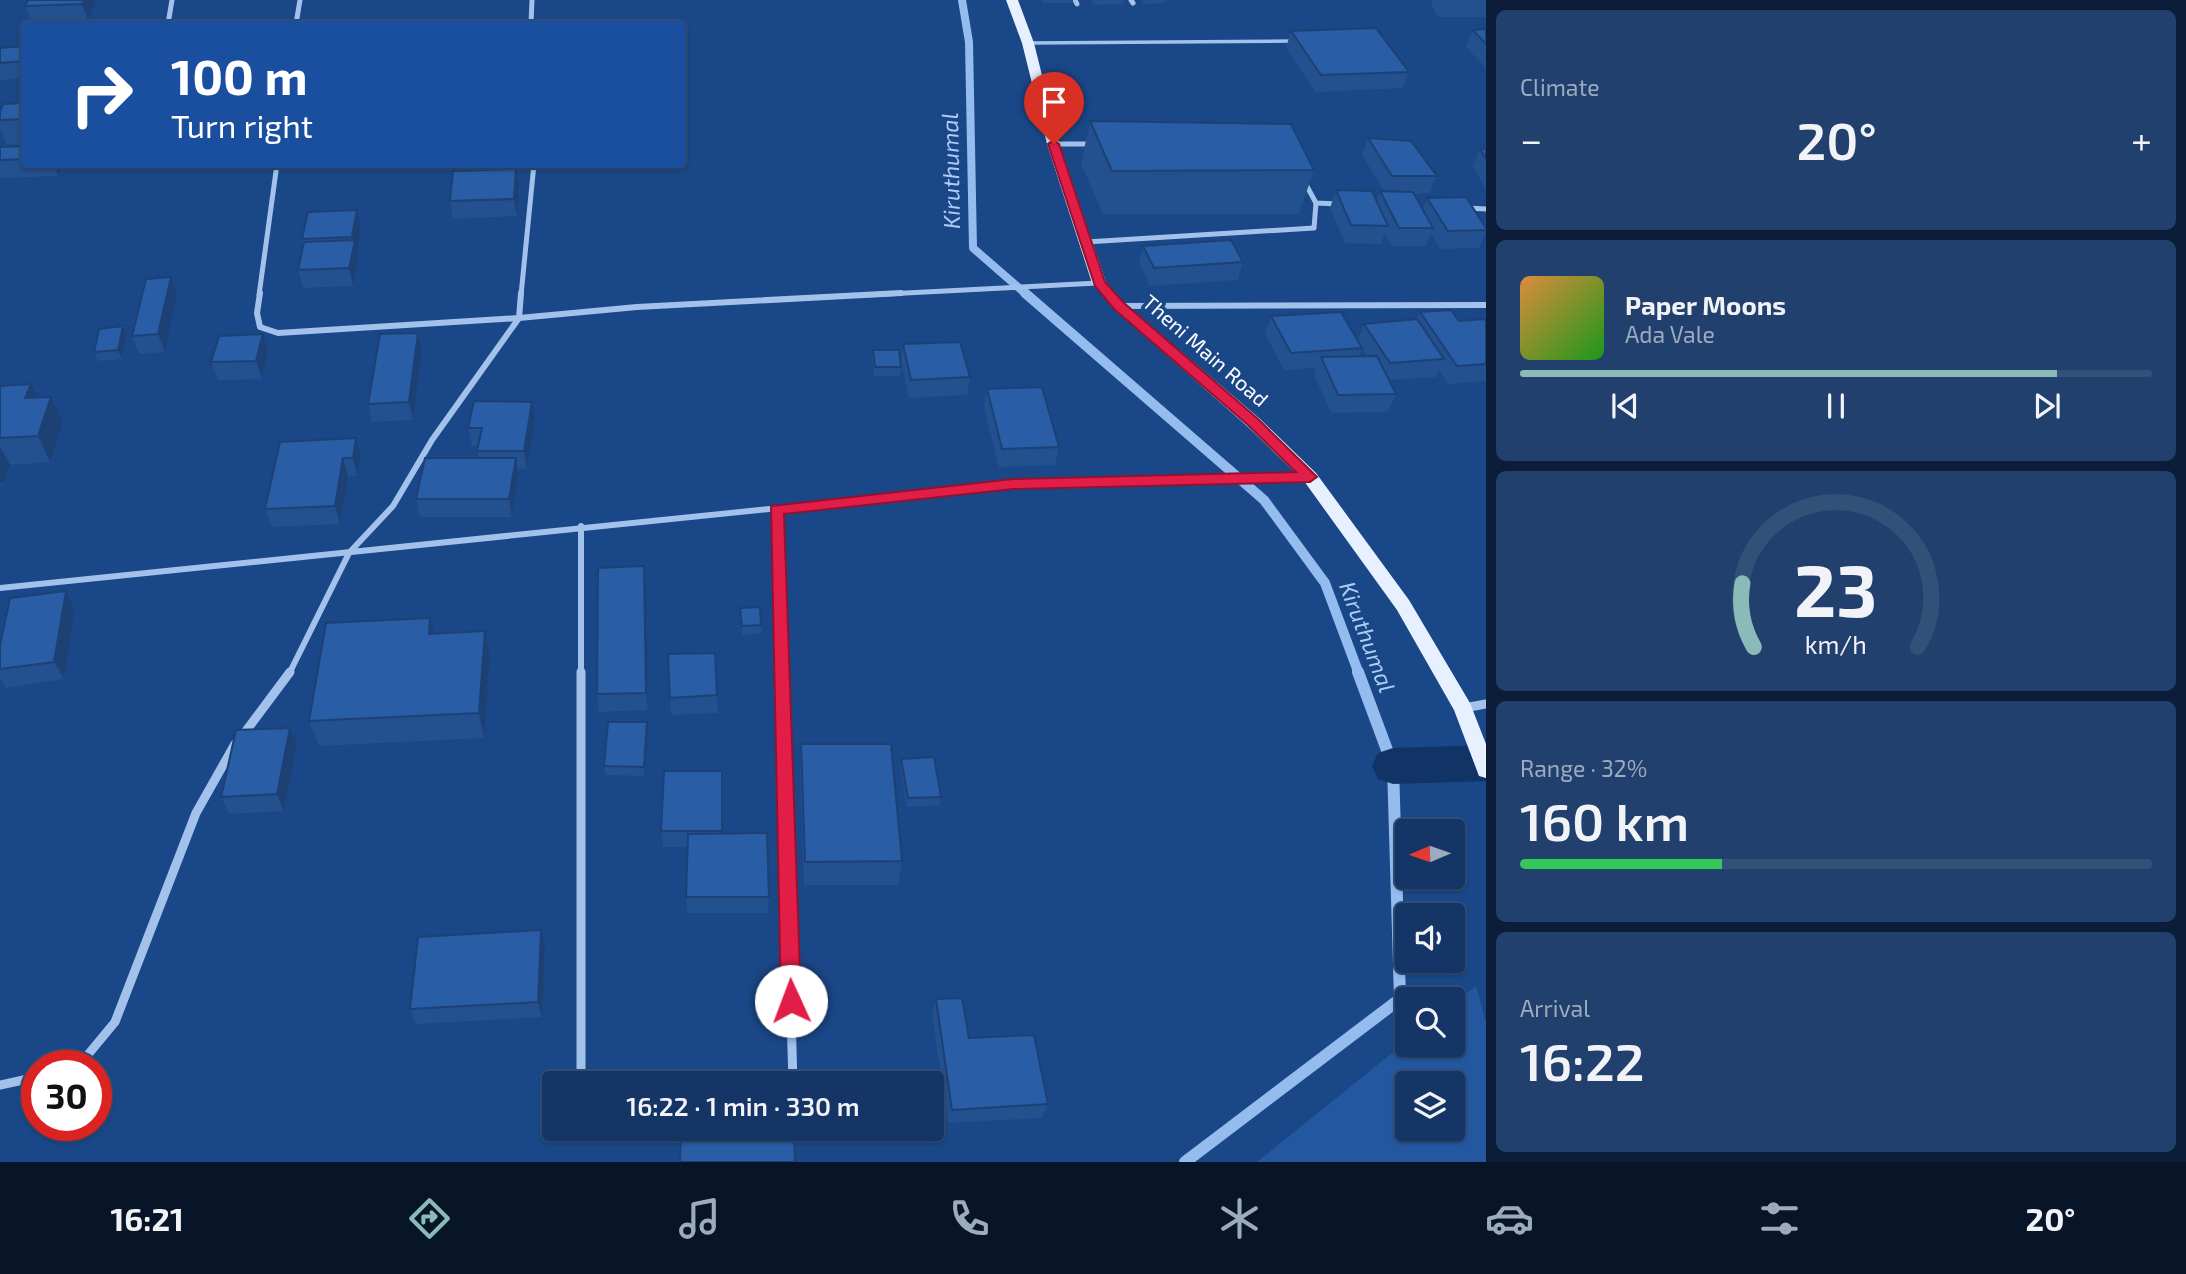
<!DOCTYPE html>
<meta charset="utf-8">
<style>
:root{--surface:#143565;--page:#21406e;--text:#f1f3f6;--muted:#9dabbf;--line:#335079;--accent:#8bbbb9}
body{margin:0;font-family:"Exo 2",sans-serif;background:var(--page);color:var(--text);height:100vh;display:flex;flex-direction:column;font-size:26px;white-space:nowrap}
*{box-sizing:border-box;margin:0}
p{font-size:23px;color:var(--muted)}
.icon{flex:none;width:38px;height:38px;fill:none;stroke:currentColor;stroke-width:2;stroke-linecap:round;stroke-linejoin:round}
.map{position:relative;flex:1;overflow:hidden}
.panel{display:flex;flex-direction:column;gap:10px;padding:10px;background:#0b1d38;width:700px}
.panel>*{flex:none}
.hud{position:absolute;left:21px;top:21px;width:665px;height:147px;border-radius:7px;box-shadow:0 2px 5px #0004,0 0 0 2px var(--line);background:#1a4fa0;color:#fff;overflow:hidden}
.needle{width:46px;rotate:268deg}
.fabs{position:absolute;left:1395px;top:819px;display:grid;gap:14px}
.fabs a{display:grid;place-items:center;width:70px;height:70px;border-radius:7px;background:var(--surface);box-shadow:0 2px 5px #0004,0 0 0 2px var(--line);font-size:35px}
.speed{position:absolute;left:21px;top:1050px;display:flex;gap:14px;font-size:35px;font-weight:700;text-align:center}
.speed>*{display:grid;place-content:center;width:91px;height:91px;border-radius:50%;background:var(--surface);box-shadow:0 2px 5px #0004,0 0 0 2px var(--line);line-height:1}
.speed .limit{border:10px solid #d22;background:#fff;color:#111}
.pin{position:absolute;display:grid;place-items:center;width:60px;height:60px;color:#fff;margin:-72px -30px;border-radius:50% 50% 50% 0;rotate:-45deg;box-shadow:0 0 7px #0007}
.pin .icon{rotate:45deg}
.me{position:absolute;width:77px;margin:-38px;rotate:358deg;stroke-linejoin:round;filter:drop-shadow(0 0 5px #0008)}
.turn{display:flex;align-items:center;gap:24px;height:147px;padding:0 35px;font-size:32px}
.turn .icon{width:91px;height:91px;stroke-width:2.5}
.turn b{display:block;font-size:49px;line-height:60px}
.big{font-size:52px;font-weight:600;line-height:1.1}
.panel .tile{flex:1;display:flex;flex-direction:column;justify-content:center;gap:10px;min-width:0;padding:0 24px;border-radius:10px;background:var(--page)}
.panel .dial{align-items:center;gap:0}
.dial svg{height:182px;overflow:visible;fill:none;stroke:var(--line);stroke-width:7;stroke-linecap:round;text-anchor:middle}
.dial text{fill:var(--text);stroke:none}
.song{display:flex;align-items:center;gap:21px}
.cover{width:84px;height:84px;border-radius:10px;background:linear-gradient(135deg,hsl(30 70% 55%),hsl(120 70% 35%))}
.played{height:7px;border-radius:4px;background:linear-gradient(90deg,var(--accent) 85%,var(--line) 85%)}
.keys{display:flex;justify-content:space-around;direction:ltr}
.heat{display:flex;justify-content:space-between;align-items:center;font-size:38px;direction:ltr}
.charge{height:10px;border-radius:5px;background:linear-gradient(90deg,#34c759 32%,var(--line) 0)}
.trip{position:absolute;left:542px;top:1071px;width:402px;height:70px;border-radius:7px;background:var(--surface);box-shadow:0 2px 5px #0004,0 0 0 2px var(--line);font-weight:600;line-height:70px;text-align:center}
.menu{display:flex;height:112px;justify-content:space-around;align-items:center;background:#081528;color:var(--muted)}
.menu .icon{width:49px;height:49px}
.menu .active{color:var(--accent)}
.menu b{font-size:32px;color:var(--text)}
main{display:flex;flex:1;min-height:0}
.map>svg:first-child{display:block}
.green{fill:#2358a0;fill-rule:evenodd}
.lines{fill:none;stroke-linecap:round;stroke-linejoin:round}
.stream-far2{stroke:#95bcee;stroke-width:8}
.stream-far1{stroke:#95bcee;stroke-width:10}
.stream{stroke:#95bcee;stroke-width:12}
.canal{fill:#113365;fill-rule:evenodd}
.lane{stroke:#a2c2ec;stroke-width:3.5}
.street-far2{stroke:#a2c2ec;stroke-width:5}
.street-far1{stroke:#a2c2ec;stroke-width:6}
.street{stroke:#a2c2ec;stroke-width:9}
.primary{fill:#e7f0ff;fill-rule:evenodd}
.wall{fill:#23508e;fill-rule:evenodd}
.shaded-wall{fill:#1d4174}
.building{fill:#295da5;stroke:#1d4174;stroke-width:2}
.route{fill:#e11d48;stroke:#92132f;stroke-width:2}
.labels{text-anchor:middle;stroke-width:7;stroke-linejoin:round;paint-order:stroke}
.street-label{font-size:21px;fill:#fff;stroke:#1a4787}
.water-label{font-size:23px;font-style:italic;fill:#aeccf4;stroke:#1a4787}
</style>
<main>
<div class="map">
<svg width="1486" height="1162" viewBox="0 0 1486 1162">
<rect width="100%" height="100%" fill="#1a4787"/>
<path class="green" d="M1476,986L1486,1022V1162H1257L1407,1041V1045H1452L1453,1004ZM1407,1083H1452V1129H1407Z"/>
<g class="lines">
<path class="stream-far2" d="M962,0L969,42L973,248L1027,295"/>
<path class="stream-far1" d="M1025,293L1264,500L1325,583L1359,674"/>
<path class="stream" d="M1185,1162L1400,999L1393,766L1358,672"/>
<path class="canal" d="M1486,745V781L1393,784L1378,779L1372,766L1378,753L1393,748Z"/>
<path class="lane" d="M1028,43L1295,41"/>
<g class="street-far2">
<path d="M1075,0L1077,4"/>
<path d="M1131,0L1133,3"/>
<path d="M168,24L172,0"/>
<path d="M296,24L300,0"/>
<path d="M531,24L532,0"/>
<path d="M1053,144H1094"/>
<path d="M1304,181L1316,203L1338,204"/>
<path d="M1466,208L1486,209"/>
<path d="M1086,242L1314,228L1316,203"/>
<path d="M259,295L277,164"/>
<path d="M521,295L534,164"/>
<path d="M867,295L1098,283"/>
</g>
<g class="street-far1">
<path d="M260,293L257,313L260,327L278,333L519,318L521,293"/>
<path d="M1120,306L1486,305"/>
<path d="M776,510L781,674"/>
<path d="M581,526V674"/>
<path d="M0,588L1013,484L1306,477"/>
<path d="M289,674L349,553L393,506L432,440L519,318L637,307L901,293"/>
</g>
<g class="street">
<path d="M581,672V1083"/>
<path d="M781,672L793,1083"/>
<path d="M1464,708L1486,704"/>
<path d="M243,735L290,672"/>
<path d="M64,1066L86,1057L115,1022L196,813L235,744"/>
<path d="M0,1085L37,1077"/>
<path d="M581,1129V1134"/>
</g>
<path class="primary" d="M1006,0H1018L1034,43L1059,144L1106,282L1124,303L1259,418L1316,473L1409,600L1470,703L1486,744V778L1479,776L1454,710L1397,610L1304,481L1247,426L1114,309L1092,283L1047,144L1022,43Z"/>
</g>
<g class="wall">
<path d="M97,0L88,20L32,22L25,6Z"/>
<path d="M1042,0H1073V3H1043Z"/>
<path d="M1092,0H1124L1123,4L1093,5Z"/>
<path d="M1142,0H1165V3L1144,4Z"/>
<path d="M1433,0H1486V17H1438L1431,5Z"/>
<path d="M1486,29V68L1466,47L1473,30Z"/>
<path d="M1291,31L1409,72L1403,88L1316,92L1286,48Z"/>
<path d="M24,46V78L0,80V48Z"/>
<path d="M24,103V144L7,145L0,129V112Z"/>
<path d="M1090,121L1314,170L1299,214H1103L1081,164Z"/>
<path d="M1368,138L1437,176L1430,193L1414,194L1423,209L1427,198L1486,228V233L1479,248L1440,249L1431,233L1426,246H1392L1385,233L1381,244L1345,243L1330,208L1336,190L1376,201L1380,191H1384L1362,155Z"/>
<path d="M24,146V164H63L58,176L0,178V147Z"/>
<path d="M1480,149H1486V191L1473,166Z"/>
<path d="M554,164H601V168L554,169Z"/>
<path d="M519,186L517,216L453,219L450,201Z"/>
<path d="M361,227L357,251L359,257L353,286L303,288L298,270L303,246L302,239Z"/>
<path d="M1143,246L1243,262L1238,280L1150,286L1139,263Z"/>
<path d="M177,294L165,352L139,354L132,336Z"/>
<path d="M1420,312L1459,321L1486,319V381L1448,384L1439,370L1436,377L1389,380L1396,394L1388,412L1331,413L1314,375L1316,368L1284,370L1265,334L1271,316L1358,340L1364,324L1417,320ZM1362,349L1367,357H1359Z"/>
<path d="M123,326L126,336L122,359L98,361L94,352Z"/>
<path d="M418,333L422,351L413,420L372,422L368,404Z"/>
<path d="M263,334L268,351L262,379L218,380L211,362Z"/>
<path d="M903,344L970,377L967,395L909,398L901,362Z"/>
<path d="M873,350L901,367L900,376H874L872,359Z"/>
<path d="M0,386L37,398L51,397L63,423L50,462L10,465L2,485H0Z"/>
<path d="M987,389L1059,447L1055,465L999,467L984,407Z"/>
<path d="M532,402L535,420L527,469H517L518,476L512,517H420L416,499L479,458L477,451L478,446H472L468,428Z"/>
<path d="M356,438L361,456L357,476H348L340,524L272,527L265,509Z"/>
<path d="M644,566L646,584L648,710L599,712L597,694Z"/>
<path d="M66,591L75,609L64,679L6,688L0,678V669Z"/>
<path d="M740,608L761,625V634L742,635Z"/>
<path d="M485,631L490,657L484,738L319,746L309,721L434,634Z"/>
<path d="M715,653L718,713L671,715L670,698Z"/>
<path d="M647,722L648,731L645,776L605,775L604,766Z"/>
<path d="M290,728L297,745L284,811L229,814L221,797Z"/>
<path d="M801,744L902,861L898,885H804L800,769Z"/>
<path d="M901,759L941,797L940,805L907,807L900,768Z"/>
<path d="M722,771V833L769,897L768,913H687L686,897L688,847H663L661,831Z"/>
<path d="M545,946L542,1017L416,1024L410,1009Z"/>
<path d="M936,999L969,1038L1048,1104L1042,1118L948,1123L932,1014Z"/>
</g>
<g class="shaded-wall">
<path d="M84,0H97L88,20L82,4Z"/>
<path d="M54,164H63L58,176Z"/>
<path d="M516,169L519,186L517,216L514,199Z"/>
<path d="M357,210L361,227L357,251L359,257L353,286L349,268L354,243L352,237Z"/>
<path d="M171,277L177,294L165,352L158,334Z"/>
<path d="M123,326L126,336L122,359L118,350Z"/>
<path d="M418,333L422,351L413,420L409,402Z"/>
<path d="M263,334L268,351L262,379L256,361Z"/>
<path d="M31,384L43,410L25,398Z"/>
<path d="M51,397L63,423L50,462L38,436Z"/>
<path d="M532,402L535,420L527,469L524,451Z"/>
<path d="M356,438L361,456L357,476L353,458Z"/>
<path d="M0,446L10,465L2,485L0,481Z"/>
<path d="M343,458L348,476L340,524L335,506Z"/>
<path d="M516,458L518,476L512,517L509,499Z"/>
<path d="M644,566L646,584L648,710L646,693Z"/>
<path d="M66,591L75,609L64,679L54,662Z"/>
<path d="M430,618L437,643L429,634Z"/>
<path d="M485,631L490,657L484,738L479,713Z"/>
<path d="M647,722L648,731L645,776L644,767Z"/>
<path d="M290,728L297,745L284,811L277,794Z"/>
<path d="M541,930L545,946L542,1017L538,1002Z"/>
</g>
<g class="building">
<path d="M28,0H84L82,4L25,6Z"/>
<path d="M1376,28L1409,72L1321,75L1291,31Z"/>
<path d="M1486,29V44L1473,30Z"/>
<path d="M24,46V61L0,63V48Z"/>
<path d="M24,103V119L0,120V112L3,104Z"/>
<path d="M1090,121L1291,124L1314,170L1112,171Z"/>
<path d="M1368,138L1411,141L1437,176H1392Z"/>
<path d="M24,146V159L0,160V147Z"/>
<path d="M1480,149H1486V159Z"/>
<path d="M516,169L514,199L450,201L453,171Z"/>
<path d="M1336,190L1372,191L1388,226L1351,225Z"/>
<path d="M1380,191L1413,192L1433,228H1399Z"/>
<path d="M1466,197L1486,228V230L1448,231L1427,198Z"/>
<path d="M357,210L352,237L302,239L308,212Z"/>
<path d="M355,240L349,268L298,270L304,242Z"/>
<path d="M1231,240L1243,262L1154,268L1143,246Z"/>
<path d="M171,277L158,334L132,336L146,279Z"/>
<path d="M1451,310L1459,321L1486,319V364L1457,366L1420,312Z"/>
<path d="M1341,312L1362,348L1291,353L1271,316Z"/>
<path d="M1417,319L1444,359L1390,363L1364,324Z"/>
<path d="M123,326L118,350L94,352L99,329Z"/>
<path d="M418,333L409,402L368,404L380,334Z"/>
<path d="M263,334L256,361L211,362L219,336Z"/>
<path d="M960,342L970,377L911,380L903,344Z"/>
<path d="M873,350H899L901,367H875Z"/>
<path d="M1377,356L1396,394L1338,395L1321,357Z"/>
<path d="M31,384L25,398L51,397L38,436L0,438V386Z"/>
<path d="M1042,387L1059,447L1002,449L987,389Z"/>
<path d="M474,401L532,402L524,451H477L482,428H468Z"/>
<path d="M356,438L353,458H343L335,506L265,509L280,442Z"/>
<path d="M425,458H516L509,499H416Z"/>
<path d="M644,566L646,693L597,694L598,568Z"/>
<path d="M66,591L54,662L0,669V645L10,598Z"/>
<path d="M760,607L761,625L742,626L740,608Z"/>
<path d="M430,618L429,634L485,631L479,713L309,721L326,623Z"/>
<path d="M715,653L717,695L670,698L668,654Z"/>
<path d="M608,722H647L644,767L604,766Z"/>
<path d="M290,728L277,794L221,797L236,730Z"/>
<path d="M801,744H891L902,861L805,862Z"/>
<path d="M934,757L941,797L908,798L901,759Z"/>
<path d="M664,771H722V831H661Z"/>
<path d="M767,833L769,897H686L688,834Z"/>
<path d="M541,930L538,1002L410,1009L418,937Z"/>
<path d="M962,998L969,1038L1034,1035L1048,1104L952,1110L936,999Z"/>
<path d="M681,1131H794L795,1162H680Z"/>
</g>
<path class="route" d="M1054,140L1059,144L1105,282L1124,303L1258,419L1317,477L1310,482L1013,489L784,514L801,1001L798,1008L791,1011L784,1008L781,1001L771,506L1013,479L1296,472L1248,425L1114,309L1095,286L1048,144Z"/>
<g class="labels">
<g class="street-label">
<text transform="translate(1205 351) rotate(41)" y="7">Theni Main Road</text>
</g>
<g class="water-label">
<text transform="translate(951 171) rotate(-91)" y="8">Kiruthumal</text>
<text transform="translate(1367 637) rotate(69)" y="8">Kiruthumal</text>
</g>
</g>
</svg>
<div class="fabs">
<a><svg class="needle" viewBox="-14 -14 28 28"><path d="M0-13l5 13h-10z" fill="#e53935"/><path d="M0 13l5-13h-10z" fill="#9dabbf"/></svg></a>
<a><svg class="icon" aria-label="sound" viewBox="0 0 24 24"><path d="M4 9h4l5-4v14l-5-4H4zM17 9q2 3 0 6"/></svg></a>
<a><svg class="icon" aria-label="search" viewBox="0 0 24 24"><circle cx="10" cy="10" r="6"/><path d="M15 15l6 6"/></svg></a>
<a><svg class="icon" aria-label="layers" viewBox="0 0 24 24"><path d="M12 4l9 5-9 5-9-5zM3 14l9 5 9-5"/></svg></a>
</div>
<div class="speed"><div class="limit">30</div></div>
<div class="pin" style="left:1054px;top:144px;background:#d93025"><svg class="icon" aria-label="arrive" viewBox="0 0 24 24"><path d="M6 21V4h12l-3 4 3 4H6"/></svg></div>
<svg class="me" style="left:791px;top:1001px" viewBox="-20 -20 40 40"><circle r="19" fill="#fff"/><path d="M0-13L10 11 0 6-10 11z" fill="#e11d48"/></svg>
<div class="trip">16:22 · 1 min · 330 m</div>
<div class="hud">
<div class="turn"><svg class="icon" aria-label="right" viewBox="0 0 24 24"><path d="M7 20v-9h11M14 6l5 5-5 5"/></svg><div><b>100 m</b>Turn right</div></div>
</div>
</div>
<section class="panel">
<div class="tile"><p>Climate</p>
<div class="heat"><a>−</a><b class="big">20°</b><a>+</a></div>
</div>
<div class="tile">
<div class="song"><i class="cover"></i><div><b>Paper Moons</b><p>Ada Vale</p></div></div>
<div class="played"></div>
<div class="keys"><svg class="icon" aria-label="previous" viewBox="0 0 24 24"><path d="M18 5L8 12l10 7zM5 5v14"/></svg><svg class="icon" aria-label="pause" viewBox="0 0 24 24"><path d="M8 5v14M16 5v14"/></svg><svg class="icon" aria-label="next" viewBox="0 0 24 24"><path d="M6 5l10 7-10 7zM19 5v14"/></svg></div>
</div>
<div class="tile dial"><svg viewBox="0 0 100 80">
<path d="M14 69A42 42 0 1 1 86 69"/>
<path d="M14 69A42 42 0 0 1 9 41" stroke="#8bbbb9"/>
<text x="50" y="56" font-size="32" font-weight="700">23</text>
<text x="50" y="72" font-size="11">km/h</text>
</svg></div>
<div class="tile"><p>Range · 32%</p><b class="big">160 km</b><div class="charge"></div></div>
<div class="tile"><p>Arrival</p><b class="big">16:22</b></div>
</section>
</main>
<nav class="menu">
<b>16:21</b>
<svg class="icon active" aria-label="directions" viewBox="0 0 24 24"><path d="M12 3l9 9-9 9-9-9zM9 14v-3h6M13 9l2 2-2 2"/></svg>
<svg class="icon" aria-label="music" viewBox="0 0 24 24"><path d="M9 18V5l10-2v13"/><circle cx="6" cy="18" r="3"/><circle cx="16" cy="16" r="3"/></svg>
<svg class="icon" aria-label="phone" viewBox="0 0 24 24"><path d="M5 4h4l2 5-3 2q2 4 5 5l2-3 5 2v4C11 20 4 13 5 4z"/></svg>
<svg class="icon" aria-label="climate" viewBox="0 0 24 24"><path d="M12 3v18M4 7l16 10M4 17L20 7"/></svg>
<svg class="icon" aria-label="car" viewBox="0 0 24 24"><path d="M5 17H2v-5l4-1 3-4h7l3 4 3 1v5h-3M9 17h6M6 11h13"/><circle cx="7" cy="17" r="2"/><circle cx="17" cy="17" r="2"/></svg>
<svg class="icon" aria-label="filters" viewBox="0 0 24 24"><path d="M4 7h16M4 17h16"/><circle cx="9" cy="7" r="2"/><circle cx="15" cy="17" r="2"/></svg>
<b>20°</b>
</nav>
